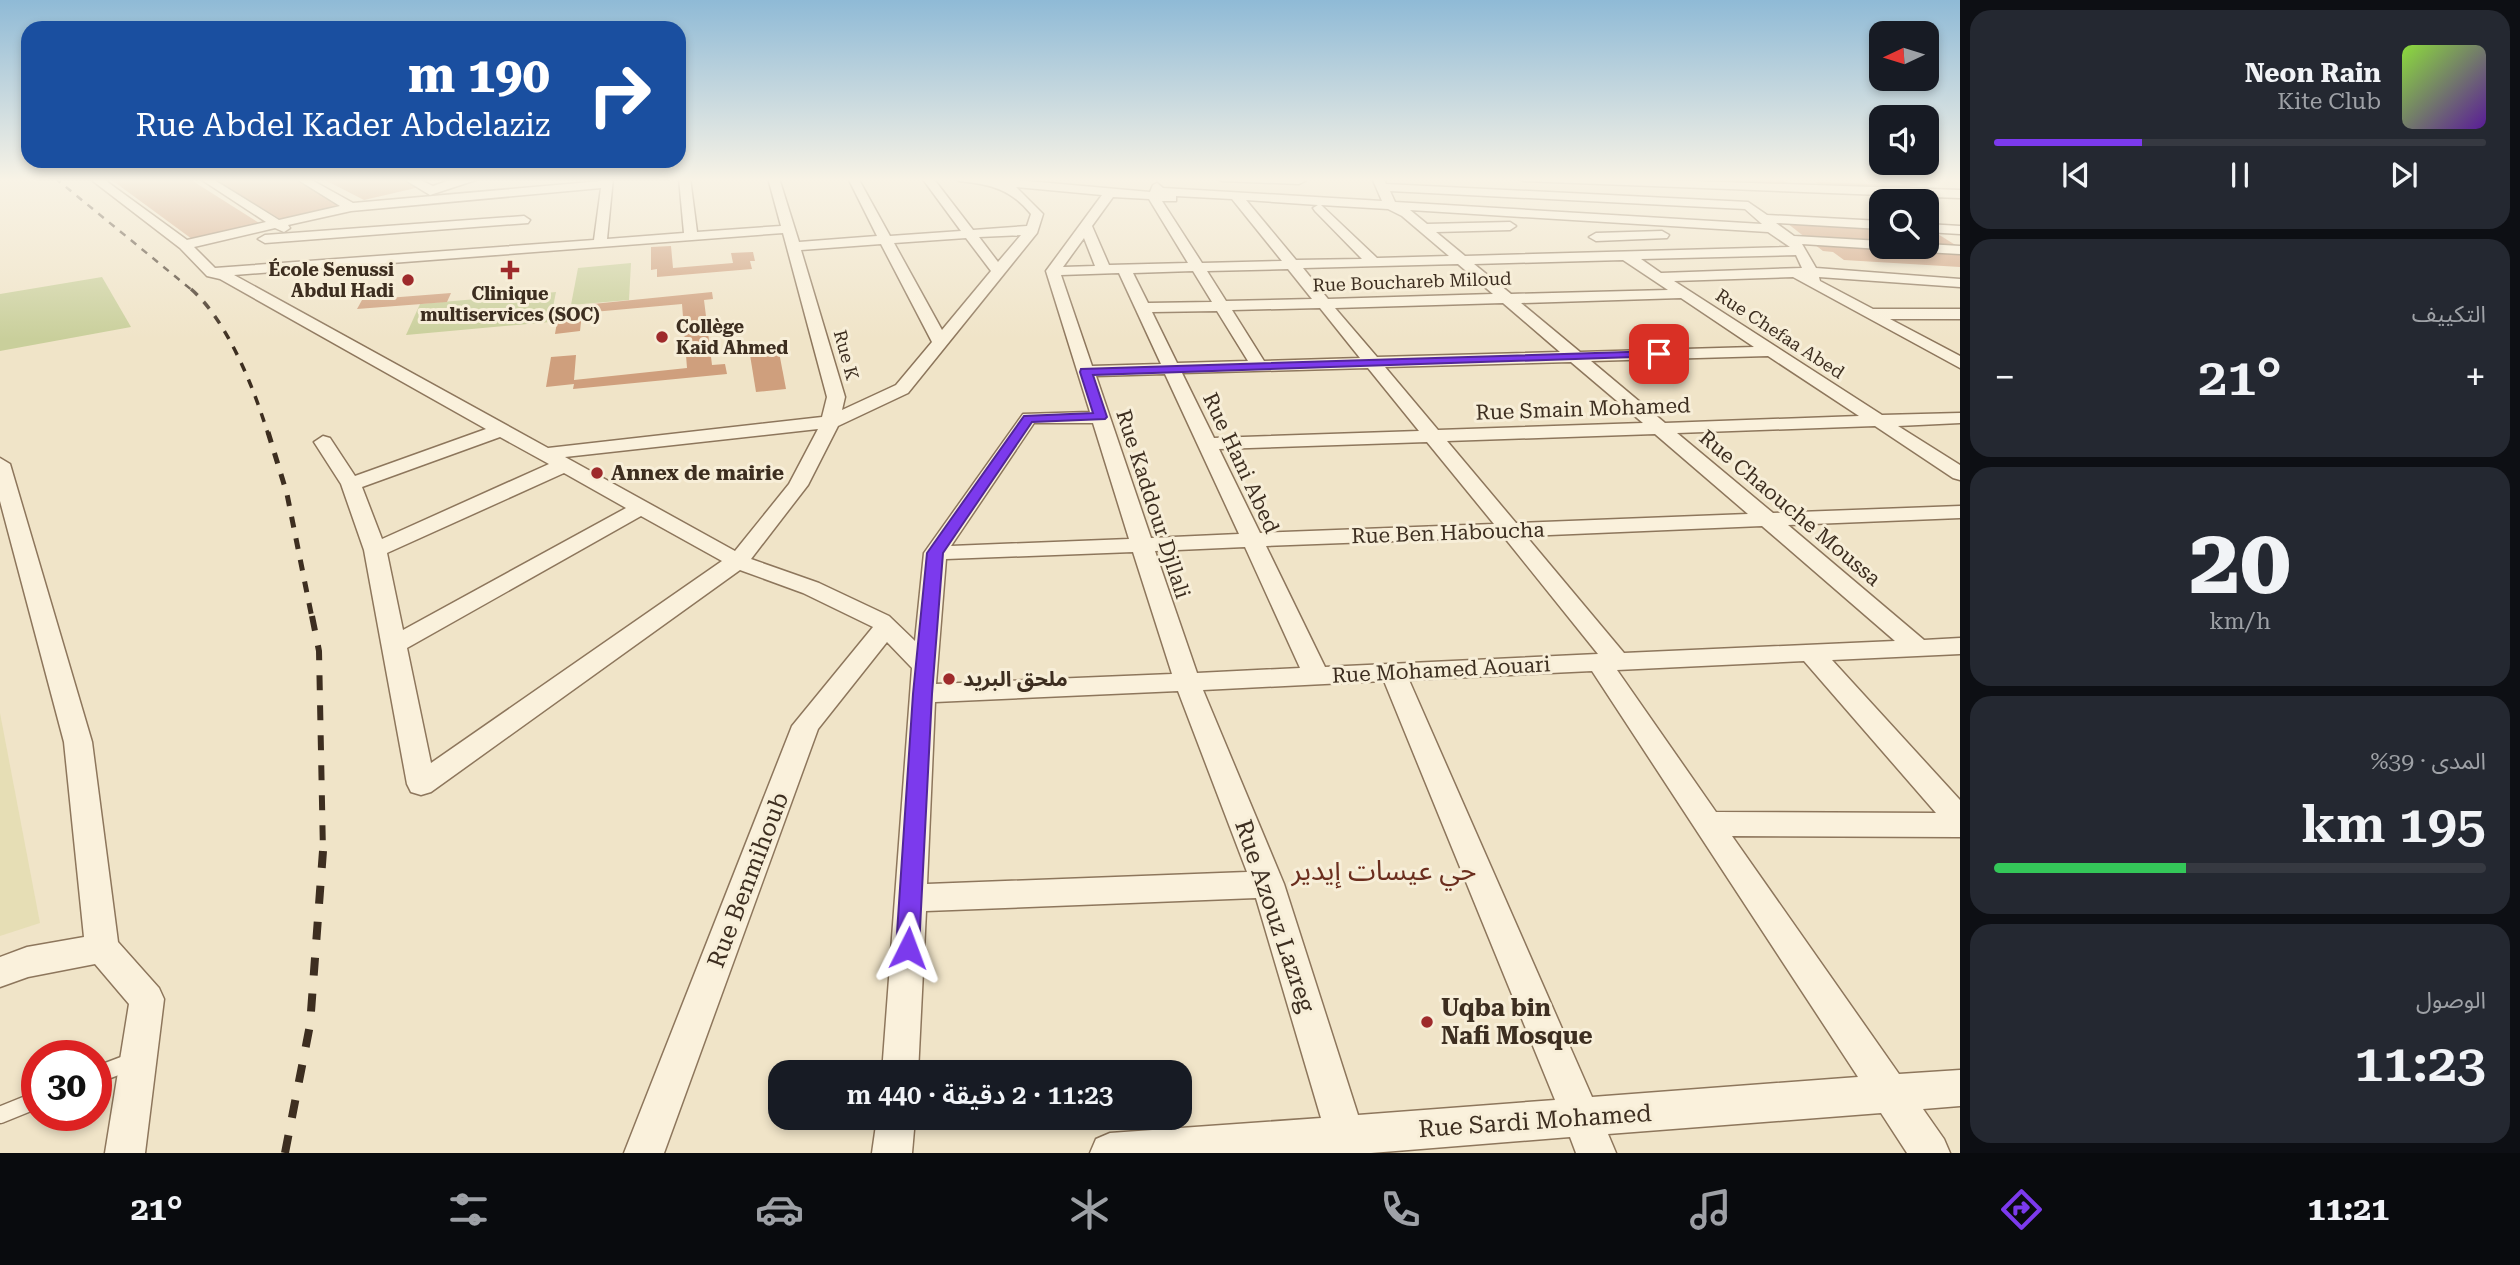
<!DOCTYPE html>
<html lang="ar">
<meta charset="utf-8">
<style>
:root{--surface:#171b24;--page:#242831;--text:#f1f3f6;--muted:#9ea1a6;--line:#363941;--accent:#7c3aed}
body{margin:0;font-family:"Roboto Serif","Noto Sans Arabic",serif;background:var(--page);color:var(--text);direction:rtl;height:100vh;display:flex;flex-direction:column;font-size:26px;white-space:nowrap}
*{box-sizing:border-box;margin:0}
p{font-size:23px;color:var(--muted)}
.icon{flex:none;width:38px;height:38px;fill:none;stroke:currentColor;stroke-width:2;stroke-linecap:round;stroke-linejoin:round}
.map{position:relative;flex:1;overflow:hidden;direction:ltr}
.sheet{display:flex;flex-direction:column;gap:10px;padding:10px;background:#0d0f14;width:560px}
.sheet>*{flex:none}
.hud{position:absolute;left:21px;top:21px;width:665px;height:147px;border-radius:21px;box-shadow:0 4px 10px #0003;direction:rtl;background:#1a4fa0;color:#fff;overflow:hidden}
.needle{width:46px;rotate:266deg}
.fabs{position:absolute;left:1869px;top:21px;display:grid;gap:14px}
.fabs a{display:grid;place-items:center;width:70px;height:70px;border-radius:14px;background:var(--surface);box-shadow:0 4px 10px #0003;font-size:35px}
.speed{position:absolute;left:21px;top:1040px;display:flex;gap:14px;font-size:35px;font-weight:700;text-align:center}
.speed>*{display:grid;place-content:center;width:91px;height:91px;border-radius:50%;background:var(--surface);box-shadow:0 4px 10px #0003;line-height:1}
.speed .limit{border:10px solid #d22;background:#fff;color:#111}
.pin{position:absolute;display:grid;place-items:center;width:60px;height:60px;color:#fff;margin:-30px;border-radius:14px;box-shadow:0 4px 10px #0006}
.me{position:absolute;width:77px;margin:-38px;rotate:3deg;stroke-linejoin:round;filter:drop-shadow(0 0 5px #0008)}
.turn{display:flex;align-items:center;gap:24px;height:147px;padding:0 21px;font-size:32px}
.turn .icon{width:91px;height:91px;stroke-width:2.5}
.turn b{display:block;font-size:49px;line-height:60px}
.big{font-size:52px;font-weight:600;line-height:1.1}
.sheet .card{flex:1;display:flex;flex-direction:column;justify-content:center;gap:10px;min-width:0;padding:0 24px;border-radius:21px;background:var(--page)}
.sheet .dial{align-items:center;gap:0}
.dial b{font-size:91px;line-height:1}
.song{display:flex;align-items:center;gap:21px}
.cover{width:84px;height:84px;border-radius:10px;background:linear-gradient(135deg,hsl(90 70% 55%),hsl(270 70% 35%))}
.played{height:7px;border-radius:4px;background:linear-gradient(90deg,var(--accent) 30%,var(--line) 30%)}
.keys{display:flex;justify-content:space-around;direction:ltr}
.heat{display:flex;justify-content:space-between;align-items:center;font-size:38px;direction:ltr}
.charge{height:10px;border-radius:5px;background:linear-gradient(90deg,#34c759 39%,var(--line) 0)}
.trip{position:absolute;left:768px;top:1060px;width:424px;height:70px;border-radius:21px;background:var(--surface);box-shadow:0 4px 10px #0003;font-weight:600;line-height:70px;text-align:center;direction:rtl}
.tab-bar{display:flex;height:112px;justify-content:space-around;align-items:center;background:#090b0e;color:var(--muted)}
.tab-bar .icon{width:49px;height:49px}
.tab-bar .selected{color:var(--accent)}
.tab-bar b{font-size:32px;color:var(--text)}
main{display:flex;flex:1;min-height:0}
.map>svg:first-child{display:block}
.farmland{fill:#e6deb5}
.green{fill:#c9cf9b}
.building{fill:#cf9f7d}
.lines{fill:none;stroke-linecap:round;stroke-linejoin:round}
.lane-casing{stroke:#8d765c;stroke-width:19}
.street-casing{stroke:#8d765c;stroke-width:3}
.lane{stroke:#faf1dc;stroke-width:16}
.street{fill:#faf1dc;fill-rule:evenodd}
.rail-far4{stroke:#3d2e20;stroke-width:2.5;stroke-dasharray:7 7;stroke-linecap:butt}
.rail-far3{stroke:#3d2e20;stroke-width:3.5;stroke-dasharray:9 9;stroke-linecap:butt}
.rail-far2{stroke:#3d2e20;stroke-width:5;stroke-dasharray:11 11;stroke-linecap:butt}
.rail-far1{stroke:#3d2e20;stroke-width:6;stroke-dasharray:15 15;stroke-linecap:butt}
.rail{stroke:#3d2e20;stroke-width:8;stroke-dasharray:18 18;stroke-linecap:butt}
.route{fill:#7c3aed;stroke:#51269a;stroke-width:2}
.poi-dot{fill:#9e2a2b;stroke:#f7eed8;stroke-width:2.5}
.labels{text-anchor:middle;stroke-width:6;stroke-linejoin:round;paint-order:stroke}
.far-poi-label{font-size:18px;font-weight:bold;fill:#3d2e20;stroke:#f7eed8;text-anchor:end}
.far-street-label{font-size:18px;fill:#3d2e20;stroke:#f7eed8}
.street-label{font-size:21px;fill:#3d2e20;stroke:#f7eed8}
.poi-label{font-size:21px;font-weight:bold;fill:#3d2e20;stroke:#f7eed8;text-anchor:start}
.near-street-label{font-size:24px;fill:#3d2e20;stroke:#f7eed8}
.near-poi-label{font-size:24px;font-weight:bold;fill:#3d2e20;stroke:#f7eed8;text-anchor:start}
.near-neighbourhood-label{font-size:28px;fill:#6b2e1e;stroke:#f7eed8}
</style>
<main>
<section class="sheet">
<div class="card">
<div class="song"><i class="cover"></i><div><b>Neon Rain</b><p>Kite Club</p></div></div>
<div class="played"></div>
<div class="keys"><svg class="icon" aria-label="previous" viewBox="0 0 24 24"><path d="M18 5L8 12l10 7zM5 5v14"/></svg><svg class="icon" aria-label="pause" viewBox="0 0 24 24"><path d="M8 5v14M16 5v14"/></svg><svg class="icon" aria-label="next" viewBox="0 0 24 24"><path d="M6 5l10 7-10 7zM19 5v14"/></svg></div>
</div>
<div class="card"><p>التكييف</p>
<div class="heat"><a>−</a><b class="big">21°</b><a>+</a></div>
</div>
<div class="card dial"><b>20</b><p>km/h</p></div>
<div class="card"><p>المدى · 39%</p><b class="big">195 km</b><div class="charge"></div></div>
<div class="card"><p>الوصول</p><b class="big">11:23</b></div>
</section>
<div class="map">
<svg width="1960" height="1153" viewBox="0 0 1960 1153">
<rect width="100%" height="100%" fill="#f0e4c8"/>
<path class="farmland" d="M0,713L40,923L0,936Z"/>
<g class="green">
<path d="M631,263L629,300L571,305L578,268Z"/>
<path d="M102,277L131,327L0,351V294Z"/>
<path d="M556,292L550,322L406,335L420,304Z"/>
</g>
<g class="building">
<path d="M109,178H188L259,223L192,239Z"/>
<path d="M212,178H291L341,205L280,219Z"/>
<path d="M321,178H400L420,187L364,200Z"/>
<path d="M1690,178L1781,180L1799,187L1709,184Z"/>
<path d="M1890,178H1901L1919,185L1907,187L1914,191L1823,187L1815,182L1903,185Z"/>
<path d="M1787,223L1881,228V242L1806,238Z"/>
<path d="M1927,231H1933L1957,246L1927,244Z"/>
<path d="M1814,244L1960,253V267L1844,260L1833,252L1823,251Z"/>
<path d="M671,246L673,268L733,263L731,253L753,252L755,261H750L752,269L657,277V269L651,270V247Z"/>
<path d="M712,292L713,299L704,300L712,365L725,364L727,374L573,389L574,384L546,387L551,357L576,355L574,380L687,368L682,304L582,313L580,331L555,334L558,316L582,313L583,305Z"/>
<path d="M451,293L447,302L357,309L362,300Z"/>
<path d="M779,352L786,389L756,392L750,355Z"/>
</g>
<g class="lines">
<defs>
<g id="lane">
<path d="M96,1075L133,1061"/>
<path d="M0,1115L37,1100"/>
</g>
<g id="street">
<path d="M89,178H102L187,240L266,222L199,178H211L279,220L340,206L295,178H308L353,203L602,181L603,178H613L607,239L684,233L679,178H690L697,232L781,226L768,178H779L799,242L877,236L848,178H858L890,236L961,231L922,178H933L973,230L1027,226L1031,214C1011,189 990,184 959,181L954,178L1004,179L1150,192L1153,185L1157,183L1163,188L1382,201L1372,178H1383L1386,184L1748,202L1767,215L1881,221V229L1776,223L1794,236L1881,241V247H1886L1881,249L1802,244L1816,268L1960,279V287L1819,277L1820,281L1873,309H1960V319H1890L1960,356V368L1793,277L1674,281L1882,415L1960,413V423L1898,426L1960,465V480L1953,478L1875,426L1677,433L1773,513L1960,506V518L1788,525L1924,640L1960,638V654L1832,660L1960,800V837L1732,836L1899,1074L1960,1070V1106L1923,1109L1944,1139L1950,1153H1907L1881,1113L1608,1134L1616,1153H1576L1570,1137L1371,1153H1090L1096,1139L1110,1133L1321,1118L1256,898L926,911L918,1073H882L912,668L887,642L818,729L664,1153H624L792,726L873,627L803,593L740,570L431,792L421,795L411,792L407,784L364,550L341,484L314,442L323,436L330,438L355,476L486,429L220,279L207,276L180,248ZM1016,187L1102,195L1046,271L1090,412L1023,414L924,553L915,641L889,616L819,583L751,559L808,485L838,426L908,393L1037,233L1043,214ZM601,188L594,240L215,268L194,247L275,228L284,232L290,228L288,225L351,211ZM1390,191L1745,209L1762,224L1395,202ZM1176,196L1232,199L1282,261L1202,263L1162,201H1176ZM1113,197L1149,199L1188,263L1109,265L1092,226ZM1246,200L1318,205L1313,208L1315,211L1362,259L1296,260ZM1321,205L1388,209L1402,216L1449,256L1377,258ZM1410,210L1768,232L1790,247L1465,256L1436,232L1510,230L1516,226L1510,222L1427,224ZM783,233L827,397L822,417L548,448L234,275ZM1021,235L998,262L979,237ZM966,238L991,271L942,330L894,243ZM1084,238L1095,266L1063,267ZM881,244L932,342L896,385L842,410L845,397L801,250ZM1796,255L1802,268L1661,273L1641,259ZM1623,260L1668,290L1511,294L1474,264ZM1458,264L1493,294L1328,299L1303,268ZM1288,269L1312,299L1226,301L1207,271ZM1193,271L1212,302L1148,303L1133,273ZM1119,273L1161,364L1092,366L1061,275ZM1681,298L1754,347L1580,352L1521,303ZM1503,303L1560,352L1377,357L1335,308ZM1320,308L1360,358L1264,361L1232,310ZM1217,311L1248,361L1177,363L1152,312ZM1768,356L1859,416L1665,423L1591,361ZM1571,362L1643,423L1438,430L1385,367ZM1368,368L1419,431L1214,438L1182,373ZM1165,374L1239,534L1151,538L1096,376ZM1034,423H1093L1129,539L951,546ZM818,429L789,484L735,551L565,457ZM1655,434L1748,514L1516,523L1447,441ZM500,437L549,464L382,539L362,487ZM1427,442L1494,524L1260,533L1219,449ZM564,473L626,508L403,630L387,553ZM641,516L722,561L431,763L407,648ZM1762,526L1895,641L1624,653L1526,536ZM1504,537L1598,654L1325,667L1266,546ZM1245,547L1300,668L1197,673L1155,551ZM1133,552L1172,674L936,684L946,559ZM1804,661L1936,813L1716,812L1617,670ZM1592,671L1858,1077L1592,1097L1409,680ZM1384,681L1555,1100L1358,1115L1284,884L1203,690ZM1178,691L1247,872L927,884L935,702Z"/>
<path d="M402,178H416L433,186L456,178H482L430,195Z"/>
<path d="M1216,178H1299L1305,181L1299,184L1222,181Z"/>
<path d="M1517,178H1605L1960,190V198L1523,181Z"/>
<path d="M524,216L530,220L528,223L265,243L258,239L265,235Z"/>
<path d="M1927,224L1960,226V234L1927,232Z"/>
<path d="M1662,231L1669,235L1667,238L1596,241L1589,237L1596,233Z"/>
<path d="M1927,244L1960,246V254L1908,251L1901,247H1927Z"/>
<path d="M0,458L10,464L92,742L118,942L159,988L164,999L145,1153H105L129,1004L95,964L28,977L0,987V957L27,947L84,937L64,742L0,501Z"/>
<path d="M877,1118H915L912,1153H872Z"/>
</g>
</defs>
<use href="#lane" class="lane-casing"/>
<use href="#street" class="street-casing"/>
<use href="#lane" class="lane"/>
<use href="#street" class="street"/>
<path class="rail-far4" d="M55,178L193,291"/>
<path class="rail-far3" d="M191,289C227,320 254,388 268,434"/>
<path class="rail-far2" d="M268,432L287,494L312,618"/>
<path class="rail-far1" d="M312,616L319,651L323,853"/>
<path class="rail" d="M285,1153L310,1025L323,851"/>
</g>
<linearGradient id="sky" x2="0" y2="1"><stop stop-color="#8fbad6"/><stop offset="0.53" stop-color="#f8f3e6"/><stop offset="1" stop-color="#f8f3e6" stop-opacity="0"/></linearGradient>
<rect width="1960" height="339" fill="url(#sky)"/>
<path class="route" d="M1659,351L1665,354L1663,356L1093,375L1107,417L1105,419L1032,422L943,553L932,694L919,948L916,955L908,958L899,955L896,948L913,694L927,553L1024,416L1093,413L1080,372L1081,369Z"/>
<g class="poi-dot">
<path d="M506.5 259.5h7v7h7v7h-7v7h-7v-7h-7v-7h7z"/>
<circle cx="408" cy="280" r="7"/>
<circle cx="662" cy="337" r="7"/>
<circle cx="597" cy="473" r="7"/>
<circle cx="949" cy="679" r="7"/>
<circle cx="1427" cy="1022" r="7"/>
</g>
<g class="labels">
<g class="far-poi-label">
<text x="394" y="276">École Senussi<tspan x="394" dy="21">Abdul Hadi</tspan></text>
<text x="510" y="300" text-anchor="middle">Clinique<tspan x="510" dy="21">multiservices (SOC)</tspan></text>
<text x="676" y="333" text-anchor="start">Collège<tspan x="676" dy="21">Kaid Ahmed</tspan></text>
</g>
<g class="far-street-label">
<text transform="translate(1412 282) rotate(-2)" y="6">Rue Bouchareb Miloud</text>
<text transform="translate(1780 334) rotate(33)" y="6">Rue Chefaa Abed</text>
<text transform="translate(846 355) rotate(75)" y="6">Rue K</text>
</g>
<g class="street-label">
<text transform="translate(1583 409) rotate(-2)" y="7">Rue Smain Mohamed</text>
<text transform="translate(1241 463) rotate(65)" y="7">Rue Hani Abed</text>
<text transform="translate(1153 504) rotate(72)" y="7">Rue Kaddour Djllali</text>
<text transform="translate(1790 508) rotate(40)" y="7">Rue Chaouche Moussa</text>
<text transform="translate(1448 533) rotate(-2)" y="7">Rue Ben Haboucha</text>
<text transform="translate(1441 670) rotate(-3)" y="7">Rue Mohamed Aouari</text>
</g>
<g class="poi-label">
<text x="611" y="480">Annex de mairie</text>
<text x="963" y="686">ملحق البريد</text>
</g>
<g class="near-street-label">
<text transform="translate(748 880) rotate(-69)" y="8">Rue Benmihoub</text>
<text transform="translate(1275 916) rotate(71)" y="8">Rue Azouz Lazreg</text>
<text transform="translate(1535 1121) rotate(-4)" y="8">Rue Sardi Mohamed</text>
</g>
<g class="near-poi-label">
<text x="1441" y="1016">Uqba bin<tspan x="1441" dy="28">Nafi Mosque</tspan></text>
</g>
<g class="near-neighbourhood-label">
<text x="1384" y="880">حي عيسات إيدير</text>
</g>
</g>
</svg>
<div class="fabs">
<a><svg class="needle" viewBox="-14 -14 28 28"><path d="M0-13l5 13h-10z" fill="#e53935"/><path d="M0 13l5-13h-10z" fill="#9ea1a6"/></svg></a>
<a><svg class="icon" aria-label="sound" viewBox="0 0 24 24"><path d="M4 9h4l5-4v14l-5-4H4zM17 9q2 3 0 6"/></svg></a>
<a><svg class="icon" aria-label="search" viewBox="0 0 24 24"><circle cx="10" cy="10" r="6"/><path d="M15 15l6 6"/></svg></a>
</div>
<div class="speed"><div class="limit">30</div></div>
<div class="pin" style="left:1659px;top:354px;background:#d93025"><svg class="icon" aria-label="arrive" viewBox="0 0 24 24"><path d="M6 21V4h12l-3 4 3 4H6"/></svg></div>
<svg class="me" style="left:908px;top:948px" viewBox="-20 -20 40 40"><path d="M0-17L14 15 0 8-14 15z" fill="#7c3aed" stroke="#fff" stroke-width="4"/></svg>
<div class="trip">11:23 · 2 دقيقة · 440 m</div>
<div class="hud">
<div class="turn"><svg class="icon" aria-label="right" viewBox="0 0 24 24"><path d="M7 20v-9h11M14 6l5 5-5 5"/></svg><div><b>190 m</b>Rue Abdel Kader Abdelaziz</div></div>
</div>
</div>
</main>
<nav class="tab-bar">
<b>11:21</b>
<svg class="icon selected" aria-label="directions" viewBox="0 0 24 24"><path d="M12 3l9 9-9 9-9-9zM9 14v-3h6M13 9l2 2-2 2"/></svg>
<svg class="icon" aria-label="music" viewBox="0 0 24 24"><path d="M9 18V5l10-2v13"/><circle cx="6" cy="18" r="3"/><circle cx="16" cy="16" r="3"/></svg>
<svg class="icon" aria-label="phone" viewBox="0 0 24 24"><path d="M5 4h4l2 5-3 2q2 4 5 5l2-3 5 2v4C11 20 4 13 5 4z"/></svg>
<svg class="icon" aria-label="climate" viewBox="0 0 24 24"><path d="M12 3v18M4 7l16 10M4 17L20 7"/></svg>
<svg class="icon" aria-label="car" viewBox="0 0 24 24"><path d="M5 17H2v-5l4-1 3-4h7l3 4 3 1v5h-3M9 17h6M6 11h13"/><circle cx="7" cy="17" r="2"/><circle cx="17" cy="17" r="2"/></svg>
<svg class="icon" aria-label="filters" viewBox="0 0 24 24"><path d="M4 7h16M4 17h16"/><circle cx="9" cy="7" r="2"/><circle cx="15" cy="17" r="2"/></svg>
<b>21°</b>
</nav>
